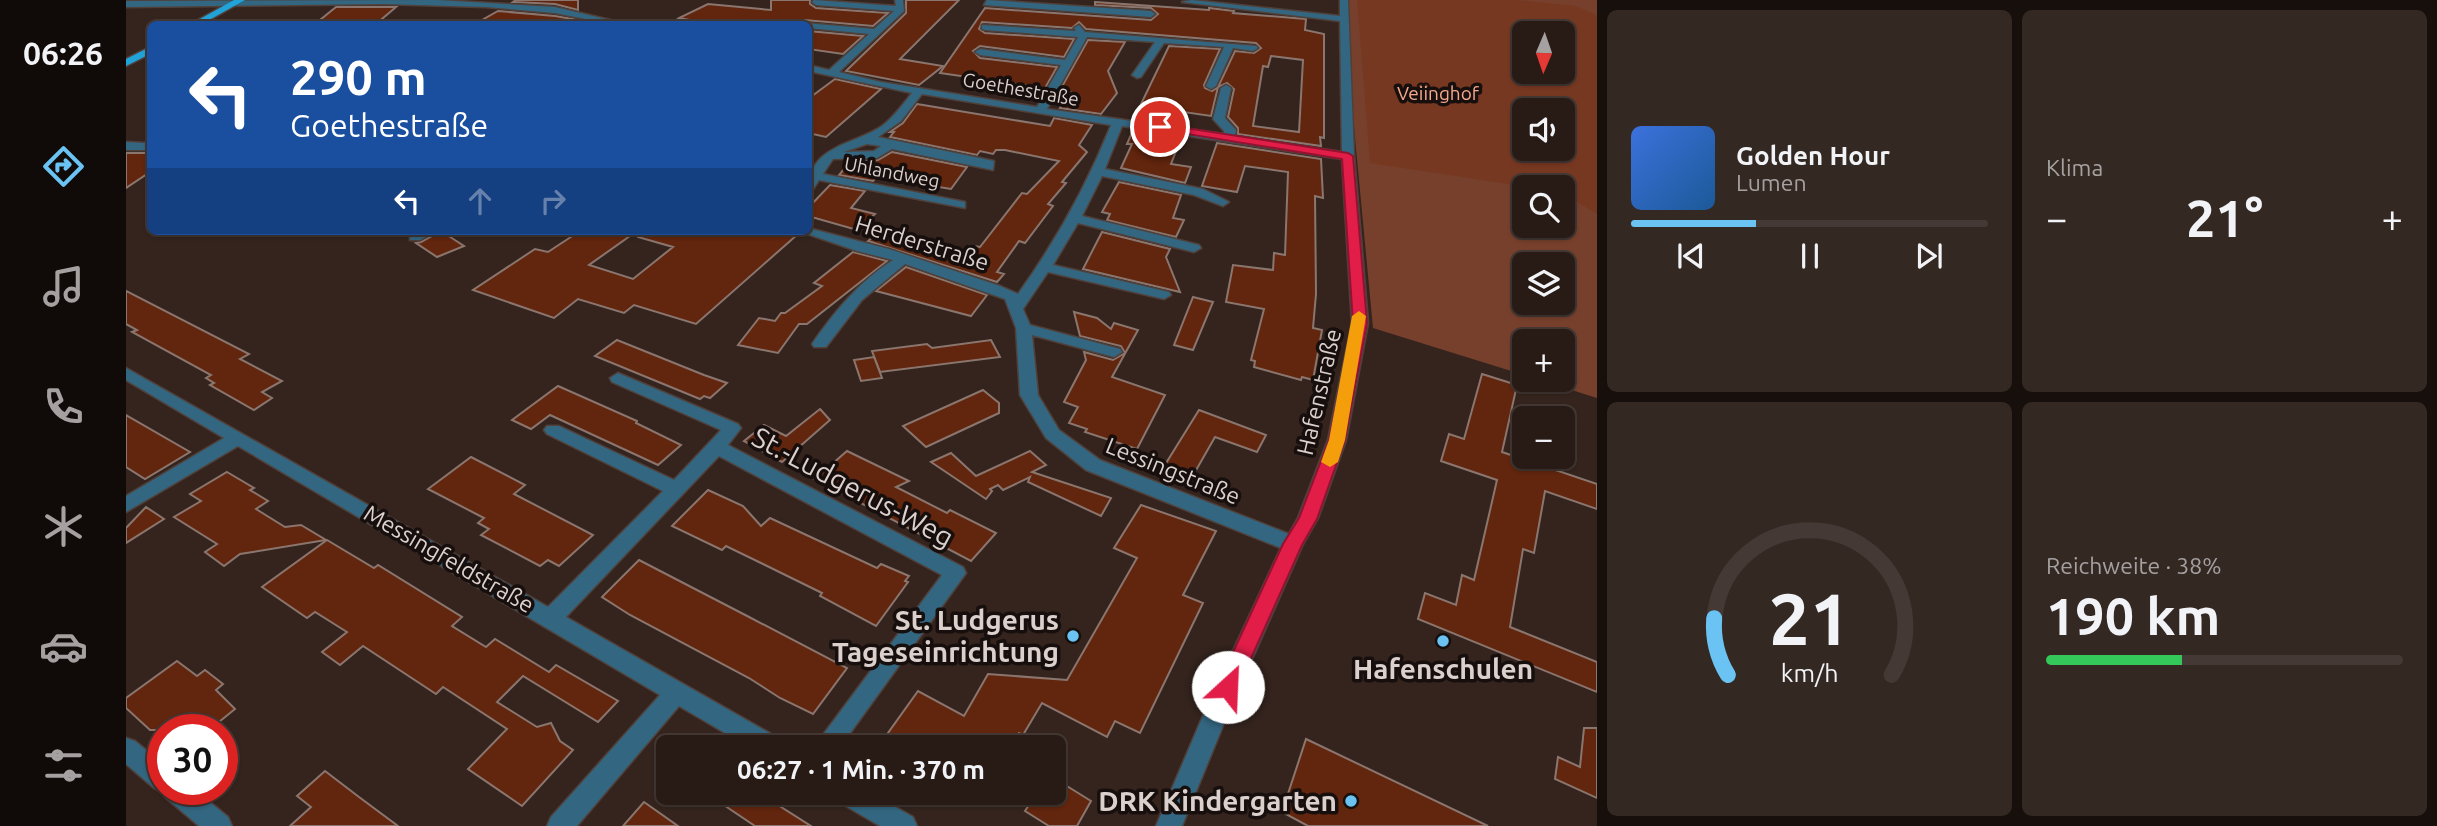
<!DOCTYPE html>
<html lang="de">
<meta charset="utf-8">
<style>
:root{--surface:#281b16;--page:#342823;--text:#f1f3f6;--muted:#a5a1a1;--line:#443935;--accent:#6ac3f2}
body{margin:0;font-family:Ubuntu,sans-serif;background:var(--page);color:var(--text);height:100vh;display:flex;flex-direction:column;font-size:26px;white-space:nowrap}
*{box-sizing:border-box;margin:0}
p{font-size:23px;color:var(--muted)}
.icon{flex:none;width:38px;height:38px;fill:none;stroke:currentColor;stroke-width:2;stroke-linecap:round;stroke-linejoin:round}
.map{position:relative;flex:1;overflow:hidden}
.details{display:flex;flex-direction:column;gap:10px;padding:10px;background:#160f0c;width:840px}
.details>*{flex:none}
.hud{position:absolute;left:21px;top:21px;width:665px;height:214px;border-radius:10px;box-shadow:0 2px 5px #0004,0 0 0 2px var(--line);background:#1a4fa0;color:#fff;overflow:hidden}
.needle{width:46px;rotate:182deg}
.buttons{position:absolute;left:1386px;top:21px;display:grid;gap:14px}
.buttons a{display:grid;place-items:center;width:63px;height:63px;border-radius:10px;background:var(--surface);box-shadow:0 2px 5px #0004,0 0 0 2px var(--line);font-size:35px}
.speed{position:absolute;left:21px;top:714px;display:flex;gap:14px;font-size:35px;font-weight:700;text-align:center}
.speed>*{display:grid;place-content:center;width:91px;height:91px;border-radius:50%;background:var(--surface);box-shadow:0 2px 5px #0004,0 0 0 2px var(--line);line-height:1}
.speed .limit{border:10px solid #d22;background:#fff;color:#111}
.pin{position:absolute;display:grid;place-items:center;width:60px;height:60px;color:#fff;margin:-30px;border:4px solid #fff;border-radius:50%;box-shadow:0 2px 7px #0007}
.me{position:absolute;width:77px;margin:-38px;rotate:25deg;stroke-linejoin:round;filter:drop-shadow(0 0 5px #0008)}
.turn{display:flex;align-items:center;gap:24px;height:147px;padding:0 28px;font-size:32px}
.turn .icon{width:91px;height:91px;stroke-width:2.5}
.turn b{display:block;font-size:49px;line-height:60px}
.lanes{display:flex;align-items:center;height:66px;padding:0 28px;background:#0003;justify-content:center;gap:35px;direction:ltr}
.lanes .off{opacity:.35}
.big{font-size:52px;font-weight:600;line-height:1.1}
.details .card{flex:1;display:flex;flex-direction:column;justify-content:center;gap:10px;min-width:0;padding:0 24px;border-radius:10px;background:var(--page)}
.details .dial{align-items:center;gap:0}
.dial svg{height:182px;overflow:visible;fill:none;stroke:var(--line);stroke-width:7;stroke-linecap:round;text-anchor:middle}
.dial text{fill:var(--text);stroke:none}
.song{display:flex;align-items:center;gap:21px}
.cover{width:84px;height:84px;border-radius:10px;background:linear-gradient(135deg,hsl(220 70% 55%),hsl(210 70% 35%))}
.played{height:7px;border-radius:4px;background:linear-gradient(90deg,var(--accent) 35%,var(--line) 35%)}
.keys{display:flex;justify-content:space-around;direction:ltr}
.heat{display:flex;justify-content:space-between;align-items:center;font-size:38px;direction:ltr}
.charge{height:10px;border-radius:5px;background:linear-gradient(90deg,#34c759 38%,var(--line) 0)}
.details .tiles{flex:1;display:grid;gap:10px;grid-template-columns:repeat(2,1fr)}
.trip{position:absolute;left:530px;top:735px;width:410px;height:70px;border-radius:10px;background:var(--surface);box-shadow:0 2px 5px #0004,0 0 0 2px var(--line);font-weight:600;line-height:70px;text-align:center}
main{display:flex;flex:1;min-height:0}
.tabs{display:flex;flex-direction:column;width:126px;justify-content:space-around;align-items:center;background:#100b09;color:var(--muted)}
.tabs .icon{width:49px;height:49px}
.tabs .on{color:var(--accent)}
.tabs b{font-size:32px;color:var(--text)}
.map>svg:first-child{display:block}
.green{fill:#77402c;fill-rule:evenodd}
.forest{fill:#773821;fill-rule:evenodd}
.building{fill:#62250d;stroke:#8a766e;stroke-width:2;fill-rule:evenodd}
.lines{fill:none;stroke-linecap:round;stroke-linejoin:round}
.street-casing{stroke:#50403a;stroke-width:3}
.primary-casing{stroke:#50403a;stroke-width:3}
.street{fill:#336681;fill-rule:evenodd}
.primary{fill:#21a3da;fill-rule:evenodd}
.route{fill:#e11d48;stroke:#92132f;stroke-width:2}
.slow{fill:#f59e0b}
.poi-dot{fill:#6ac3f2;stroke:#170f0d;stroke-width:2.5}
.labels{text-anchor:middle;stroke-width:7;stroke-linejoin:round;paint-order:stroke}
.far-street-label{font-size:19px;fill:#dbd0cc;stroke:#170f0d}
.far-park-label{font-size:19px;fill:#f6a88d;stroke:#170f0d}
.street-label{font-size:23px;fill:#dbd0cc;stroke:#170f0d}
.near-street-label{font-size:28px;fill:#dbd0cc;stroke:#170f0d}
.near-poi-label{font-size:28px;font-weight:bold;fill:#dbd0cc;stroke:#170f0d;text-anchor:end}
</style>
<main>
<nav class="tabs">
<b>06:26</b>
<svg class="icon on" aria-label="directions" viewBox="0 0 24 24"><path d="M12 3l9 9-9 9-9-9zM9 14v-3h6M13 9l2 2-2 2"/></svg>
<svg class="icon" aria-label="music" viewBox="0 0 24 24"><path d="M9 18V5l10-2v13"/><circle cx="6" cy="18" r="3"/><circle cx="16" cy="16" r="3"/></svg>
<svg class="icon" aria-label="phone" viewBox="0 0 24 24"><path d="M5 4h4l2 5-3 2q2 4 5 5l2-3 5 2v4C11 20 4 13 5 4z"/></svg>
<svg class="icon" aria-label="climate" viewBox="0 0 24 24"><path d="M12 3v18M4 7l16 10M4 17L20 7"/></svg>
<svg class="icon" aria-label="car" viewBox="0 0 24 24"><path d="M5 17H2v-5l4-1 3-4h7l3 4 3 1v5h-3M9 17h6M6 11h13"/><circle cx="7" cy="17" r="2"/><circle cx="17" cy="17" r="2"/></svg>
<svg class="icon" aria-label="filters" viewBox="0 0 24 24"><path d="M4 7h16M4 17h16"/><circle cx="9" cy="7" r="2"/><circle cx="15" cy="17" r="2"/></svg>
</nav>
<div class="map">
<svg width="1471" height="826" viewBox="0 0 1471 826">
<rect width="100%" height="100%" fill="#35241e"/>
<path class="green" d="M1216,0H1471V398L1414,380H1437V341H1398V375L1247,328ZM1398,33H1437V72H1398ZM1398,110H1437V149H1398ZM1398,187H1437V226H1398ZM1398,264H1437V303H1398Z"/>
<path class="forest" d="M1231,0H1393L1450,6L1471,15V214L1437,194V187H1402L1244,163ZM1398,33H1437V72H1398ZM1437,110V149H1398V110Z"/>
<g class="building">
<path d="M390,0H452V10L429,4L387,2Z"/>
<path d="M645,0H684V4L690,8L762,13L747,26L679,20L677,24H585L553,18L582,4L645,10Z"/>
<path d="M780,0H833L774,59L817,66L793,85L720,71L780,13Z"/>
<path d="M969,2L1083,10V8L1108,11L1107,13L1180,19L1179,30L1198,34V138L1194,137L1195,146L1112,134V128L1102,117L1108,89L1101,83L1092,87L1085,116L1058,112L1053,125L1012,119L1019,105L1015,104L1043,46L1094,49L1078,85L1079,88L1086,91L1092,87L1109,51L1128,53L1135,48L1130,43L960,29L953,22L946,28L856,22L853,29L859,33L948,39L938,57L854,46L847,51L854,58L931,67L919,88L814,73L859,8L1025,20L1032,14L1025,8L969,5ZM1145,56L1177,60L1173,132L1127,126L1137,66L1142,67Z"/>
<path d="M210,7H270L250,24H189Z"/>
<path d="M372,11L429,16L452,20L451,24H349Z"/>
<path d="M682,31L737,36L717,54L682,49Z"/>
<path d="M962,40L999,42L982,71L991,93L975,114L934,108L944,92L934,90Z"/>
<path d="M709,79L755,89L700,137L682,133V99Z"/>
<path d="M791,104L924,126L928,118L966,125L953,145L961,152L936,182L940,183L922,204L927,206L899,243L893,241L871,272L878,274L871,282L742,241L757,229L836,253L843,245L854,247L896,193L901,194L933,161L879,150H870L867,154L854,151L851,155L764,137L768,132H764L777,123Z"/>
<path d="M1007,130L1049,137L1045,145L1052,146L1045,164L1065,167L1059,183L995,168L1006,144H1001Z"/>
<path d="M1091,143L1195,159L1197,198L1189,196L1190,294L1187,328L1196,330L1187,380L1176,377L1175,380L1128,367L1129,361L1125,360L1138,309L1100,302L1107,265L1147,270L1148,253L1159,255L1162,172L1119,166L1111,192L1076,186Z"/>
<path d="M766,152L841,167L825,189L751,177L747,181L713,175L723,163L735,165L740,161L752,160Z"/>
<path d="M24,153V172L0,188V153Z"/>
<path d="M993,182L1055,195L1047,218L1058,220L1050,237L981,220L984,214L976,212Z"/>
<path d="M704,185L739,191L725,208L749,214L731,230L682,216V208Z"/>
<path d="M315,231L338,246L311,257L290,243L295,242Z"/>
<path d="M454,231H511L463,265L507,279L547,247L512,237V231H670L672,234L570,324L508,305L498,313L452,299L428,318L347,290L409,249L422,252Z"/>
<path d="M976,232L1044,249L1040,257L1054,292L957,269Z"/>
<path d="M727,252L761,261L681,324H673L652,353L612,345L633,318L649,321L655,313H659L696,286L688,283Z"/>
<path d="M780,267L861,295L845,316L750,291Z"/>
<path d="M0,291L123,354L114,359L156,381L136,392L146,398L128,410L84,385L88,383L80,378L85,375L6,332L11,330L0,324Z"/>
<path d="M1067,297L1087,302L1067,350L1048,345Z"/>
<path d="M948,312L971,318L985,329L988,323L1012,330L986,377L1039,395L1011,449L959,432L961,429L943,423L952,407L938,402L960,360L958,352L987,360L999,353L995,346L954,336Z"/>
<path d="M491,340L578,375L601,383L584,398L578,396L574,399L469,356Z"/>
<path d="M865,340L874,357L754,372L746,351L801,344L806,348Z"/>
<path d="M748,357L756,378L735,381L728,360Z"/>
<path d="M1356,374L1391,385L1376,452L1471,484V509L1419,491L1408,553L1397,549L1384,627L1471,662V692L1292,619L1299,593L1330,605L1336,575L1348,580L1371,480L1315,461L1323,434L1338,439Z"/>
<path d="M432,386L511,421L510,423L555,445L532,465L424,415L405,429L386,420Z"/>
<path d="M857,390L873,403V413L800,447L777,426Z"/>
<path d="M694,409L704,420L656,462L618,441L638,425L660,436Z"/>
<path d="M1073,410L1140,435L1131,452L1089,437L1065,479L1037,468Z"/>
<path d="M0,415L64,452L19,479L0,467Z"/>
<path d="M721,451L783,481L770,487L821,513L824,510L870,533L845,561L689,479Z"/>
<path d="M904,451L920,465L906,472L985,498L975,516L902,482L904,477L877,490L872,485L864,489L866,491L860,499L805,462L825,453L850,476Z"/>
<path d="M345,457L399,485L388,494L467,535L433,566L422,560L414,566L355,535L363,529L352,523L358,518L302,489Z"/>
<path d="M101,472L128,488L124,490L142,501L130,509L159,527L175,525L200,540L114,554L98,566L79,552L91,544L48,517L75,501L64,494Z"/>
<path d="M582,490L617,506L635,526L644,518L751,568L755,564L783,576L779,581L782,582L750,626L694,596L696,593L637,564L600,546L596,550L546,526Z"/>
<path d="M1015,505L1090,531L1057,595L1077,603L1014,733L989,721L981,737L916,703L897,735L893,733L885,747H787L762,733L792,691L838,716L862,674L941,680L1011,558L988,548Z"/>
<path d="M20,507L38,519L0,543V528Z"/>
<path d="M201,540L248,568L252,565L336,617L326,626L360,647L369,639L423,672L430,665L492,701L472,722L397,676L371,702L411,727L425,723L434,741L447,750L396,806L342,769L381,729L317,687L310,694L237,646L214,665L196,652L221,632L189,612L181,618L136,587Z"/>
<path d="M513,560L625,618L721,668L687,714L654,698L623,678L504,615L476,597Z"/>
<path d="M51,661L71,676L79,670L97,684L90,690L109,709L83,730H24L0,708V698Z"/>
<path d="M1458,728H1471V798L1429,779L1432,757L1454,767Z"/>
<path d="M1180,739L1362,826H1182L1156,812Z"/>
<path d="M199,771L233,797L272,826H164L185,807L171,796Z"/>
<path d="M928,778L965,801L951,826H923L899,811L911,793H928Z"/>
<path d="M580,793H633L685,826H629Z"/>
<path d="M518,802L552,826H497Z"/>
</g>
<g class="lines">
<defs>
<g id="street">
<path d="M312,0L429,7L501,24H485L429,13L360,7L257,4L0,7V1Z"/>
<path d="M688,0L770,6L769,0H777L778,11L713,72L755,82L911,107L935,65L854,55L849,52L854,49L939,60L952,37L859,30L856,29V25L950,31L948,28L953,25L959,32L1130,46L1132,48L1127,51L1107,48L1090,86L1085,89L1080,86L1098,47L1038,43L1015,77L1011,78L1006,75L1029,42L961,37L921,109L1098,134V131L1087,119L1095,88L1100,85L1105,88L1099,118L1110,130L1109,136L1216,152L1214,21L1056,2L1066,0L1214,16V0H1222L1228,156L1242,323L1220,440L1192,518L1177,544L1103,711L1056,826H1030L1079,711L1155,548L960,470L920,438L894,395L890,328L879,299L779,264L736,300L700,347H688L686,344C709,311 733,282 767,260L731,251L673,231H682V228L763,249L874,286L892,294C930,241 961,185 985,125L796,94L775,121L752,137L868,161L867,170L766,149L751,158L707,159L697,174L834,201L839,202V208L693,180L686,191L682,192C682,145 726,146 756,126C768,117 777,104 786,93L682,71V65L703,70L743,34L682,28L679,23L748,29L768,11L690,5L686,2ZM996,126L1216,159L1226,323L1202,440L1172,518L1163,534L974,460L933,430L912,395L906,335L988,357L996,352L994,349L904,325L897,309L922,272L1038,299L1045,295L1043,292L927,265L952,223L1068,252L1075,248L1073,245L956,216L976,176L1068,195L1097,206L1103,202L1077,189L979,169ZM741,144L755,146L748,151L718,152Z"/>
<path d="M861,0L1025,11L1029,14L1025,17L858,5Z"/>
<path d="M24,140V150H0V142L18,143Z"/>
<path d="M292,231H311L294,240H284V234Z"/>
<path d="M0,368L422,607L537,491L421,434L418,430L421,426H433L548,480L595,430L486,382L484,378L492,373L612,424L615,428L602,445L837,567L840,573L714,747H688L816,575L593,456L440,617L654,739L657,747H623L553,706L451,826H421L425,817L534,695L112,446L0,512V496L98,438L0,380Z"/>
<path d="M0,738L9,741L37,764V789H68L102,817L106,826H73L39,797L36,792L28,788L0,764Z"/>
<path d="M709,793H745L787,817L791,826H754L713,802Z"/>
</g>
<g id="primary">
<path d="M108,0H119L76,24H65Z"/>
<path d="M24,47V54L0,66V59Z"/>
</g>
</defs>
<use href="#street" class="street-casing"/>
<use href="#primary" class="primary-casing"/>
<use href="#street" class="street"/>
<use href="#primary" class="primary"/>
</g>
<path class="route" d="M1034,124L1222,153L1227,156L1241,323L1219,440L1191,519L1176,545L1109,694L1102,696L1094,694L1091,687L1157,544L1173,518L1203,440L1227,323L1216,159L1030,129V125Z"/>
<path class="slow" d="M1233,311L1240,316L1219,440L1212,462L1204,467L1195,462L1203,440L1226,316Z"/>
<g class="poi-dot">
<circle cx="947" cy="636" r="7"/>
<circle cx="1317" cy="641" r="7"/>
<circle cx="1225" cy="801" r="7"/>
</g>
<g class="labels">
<g class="far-street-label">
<text transform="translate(895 89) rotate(10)" y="7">Goethestraße</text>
<text transform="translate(766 172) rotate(11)" y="7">Uhlandweg</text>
</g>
<g class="far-park-label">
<text x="1312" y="100">Veiinghof</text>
</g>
<g class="street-label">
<text transform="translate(796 243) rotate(17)" y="8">Herderstraße</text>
<text transform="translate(1193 392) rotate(-77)" y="8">Hafenstraße</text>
<text transform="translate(1047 471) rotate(22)" y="8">Lessingstraße</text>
<text transform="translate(323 559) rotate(30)" y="8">Messingfeldstraße</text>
</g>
<g class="near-street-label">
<text transform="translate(727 487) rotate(28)" y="10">St.-Ludgerus-Weg</text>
</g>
<g class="near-poi-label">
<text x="933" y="630">St. Ludgerus<tspan x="933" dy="32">Tageseinrichtung</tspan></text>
<text x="1317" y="679" text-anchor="middle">Hafenschulen</text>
<text x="1211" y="811">DRK Kindergarten</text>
</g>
</g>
</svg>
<div class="buttons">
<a><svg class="needle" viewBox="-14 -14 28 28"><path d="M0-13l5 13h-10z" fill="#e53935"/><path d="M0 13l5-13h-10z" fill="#a5a1a1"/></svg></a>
<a><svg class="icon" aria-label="sound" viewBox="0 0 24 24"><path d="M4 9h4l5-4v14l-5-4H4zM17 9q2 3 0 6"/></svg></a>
<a><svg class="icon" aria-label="search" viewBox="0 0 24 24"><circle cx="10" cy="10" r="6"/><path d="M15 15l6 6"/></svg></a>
<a><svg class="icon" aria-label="layers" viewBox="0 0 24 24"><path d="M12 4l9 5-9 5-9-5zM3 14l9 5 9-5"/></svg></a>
<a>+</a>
<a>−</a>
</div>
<div class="speed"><div class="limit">30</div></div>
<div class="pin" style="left:1034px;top:127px;background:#d93025"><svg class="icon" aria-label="arrive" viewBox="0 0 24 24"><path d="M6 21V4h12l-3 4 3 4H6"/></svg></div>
<svg class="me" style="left:1102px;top:687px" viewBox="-20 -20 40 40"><circle r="19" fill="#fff"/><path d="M0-13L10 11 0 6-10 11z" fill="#e11d48"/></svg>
<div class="trip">06:27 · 1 Min. · 370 m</div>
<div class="hud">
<div class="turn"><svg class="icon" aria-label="left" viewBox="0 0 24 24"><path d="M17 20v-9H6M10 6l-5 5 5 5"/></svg><div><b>290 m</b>Goethestraße</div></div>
<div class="lanes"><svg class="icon" aria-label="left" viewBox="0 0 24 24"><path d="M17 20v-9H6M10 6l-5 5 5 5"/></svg><svg class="icon off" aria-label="ahead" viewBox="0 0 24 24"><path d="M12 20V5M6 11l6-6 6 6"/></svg><svg class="icon off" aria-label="right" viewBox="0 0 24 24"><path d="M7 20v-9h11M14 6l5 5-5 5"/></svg></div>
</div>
</div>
<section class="details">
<div class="tiles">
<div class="card">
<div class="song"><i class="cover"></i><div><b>Golden Hour</b><p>Lumen</p></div></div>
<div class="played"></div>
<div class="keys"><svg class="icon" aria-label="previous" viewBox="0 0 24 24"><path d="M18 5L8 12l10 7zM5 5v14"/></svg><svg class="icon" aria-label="pause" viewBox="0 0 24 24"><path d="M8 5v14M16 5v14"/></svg><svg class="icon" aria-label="next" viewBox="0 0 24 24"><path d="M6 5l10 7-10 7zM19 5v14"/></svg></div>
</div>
<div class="card"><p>Klima</p>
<div class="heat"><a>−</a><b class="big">21°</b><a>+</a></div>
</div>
<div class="card dial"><svg viewBox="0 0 100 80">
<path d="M14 69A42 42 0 1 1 86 69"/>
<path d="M14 69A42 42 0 0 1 8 44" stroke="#6ac3f2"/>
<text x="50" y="56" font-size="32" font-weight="700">21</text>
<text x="50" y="72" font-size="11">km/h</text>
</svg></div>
<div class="card"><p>Reichweite · 38%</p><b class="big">190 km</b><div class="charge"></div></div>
</div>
</section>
</main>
